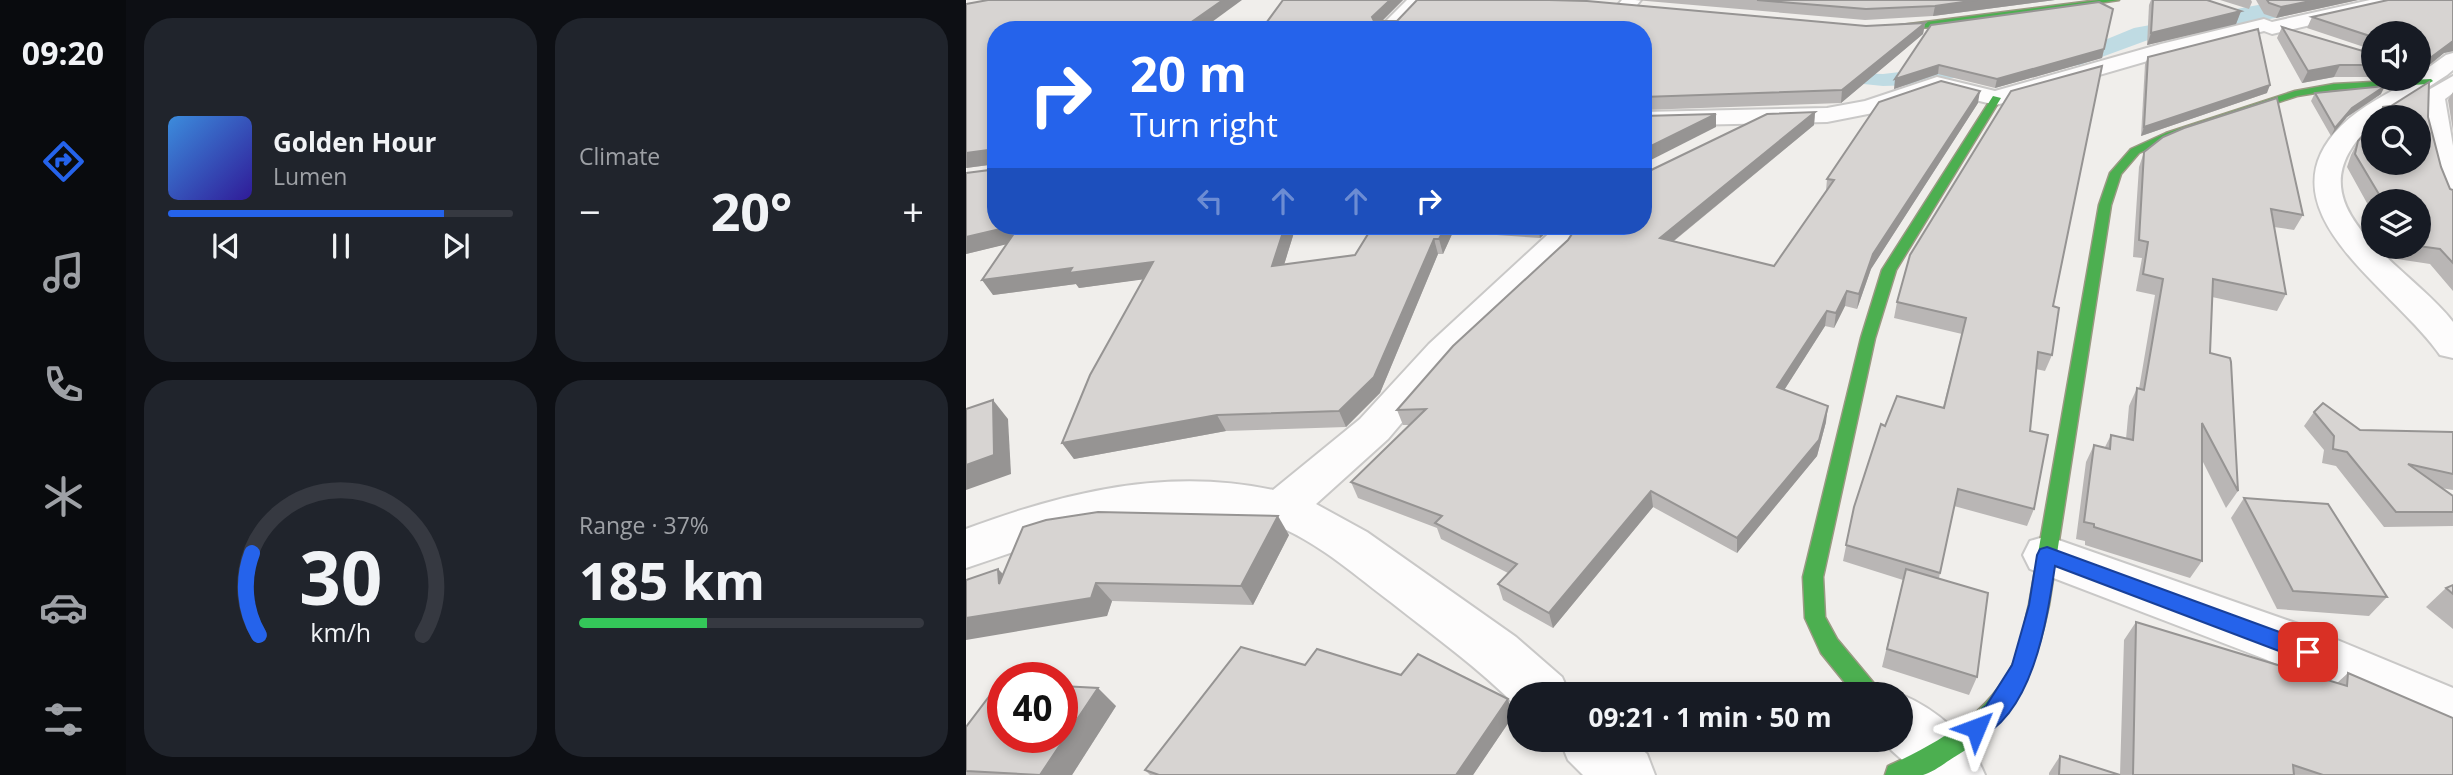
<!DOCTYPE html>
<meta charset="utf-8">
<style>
:root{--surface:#171b24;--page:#20242c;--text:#f1f3f6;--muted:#9ea1a6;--line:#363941;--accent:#2563eb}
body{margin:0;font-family:"Open Sans",sans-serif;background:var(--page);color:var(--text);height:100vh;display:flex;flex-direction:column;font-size:26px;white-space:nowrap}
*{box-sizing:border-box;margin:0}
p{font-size:23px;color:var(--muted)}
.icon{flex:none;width:38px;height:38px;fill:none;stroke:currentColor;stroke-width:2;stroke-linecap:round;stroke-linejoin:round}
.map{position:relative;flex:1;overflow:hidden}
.panel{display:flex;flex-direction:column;gap:18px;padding:18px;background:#0d0f14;width:840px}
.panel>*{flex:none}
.banner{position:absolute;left:21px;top:21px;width:665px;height:214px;border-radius:28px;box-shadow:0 4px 10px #0003;background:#2563eb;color:#fff;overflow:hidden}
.controls{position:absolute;left:1395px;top:21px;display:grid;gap:14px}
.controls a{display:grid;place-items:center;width:70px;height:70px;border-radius:50%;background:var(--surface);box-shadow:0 4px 10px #0003;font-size:35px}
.speed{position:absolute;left:21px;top:662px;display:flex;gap:14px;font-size:35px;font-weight:700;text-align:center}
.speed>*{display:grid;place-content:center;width:91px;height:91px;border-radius:50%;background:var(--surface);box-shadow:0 4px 10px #0003;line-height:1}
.speed .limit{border:10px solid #d22;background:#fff;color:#111}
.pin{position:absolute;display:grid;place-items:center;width:60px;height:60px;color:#fff;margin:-30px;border-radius:14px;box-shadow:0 4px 10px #0006}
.me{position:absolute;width:77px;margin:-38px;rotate:46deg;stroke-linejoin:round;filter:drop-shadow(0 0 5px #0008)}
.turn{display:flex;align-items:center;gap:24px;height:147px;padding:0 28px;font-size:32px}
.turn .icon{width:91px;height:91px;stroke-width:2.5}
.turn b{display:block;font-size:49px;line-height:60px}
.lanes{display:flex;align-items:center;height:66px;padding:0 28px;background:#0003;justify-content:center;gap:35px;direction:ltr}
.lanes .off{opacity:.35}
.big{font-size:52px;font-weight:700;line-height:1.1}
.panel .card{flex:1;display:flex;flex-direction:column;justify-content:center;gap:10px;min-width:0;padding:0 24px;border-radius:28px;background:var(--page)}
.panel .dial{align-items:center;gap:0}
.dial svg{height:182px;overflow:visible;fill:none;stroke:var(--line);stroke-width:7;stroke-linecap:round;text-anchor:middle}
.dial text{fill:var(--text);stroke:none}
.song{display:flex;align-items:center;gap:21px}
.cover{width:84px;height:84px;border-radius:10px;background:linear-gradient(135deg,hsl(210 70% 55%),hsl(250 70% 35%))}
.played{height:7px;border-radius:4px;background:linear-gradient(90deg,var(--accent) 80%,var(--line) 80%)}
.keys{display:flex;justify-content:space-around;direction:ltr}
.heat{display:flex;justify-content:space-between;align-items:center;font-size:38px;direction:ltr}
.charge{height:10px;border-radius:5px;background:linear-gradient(90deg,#34c759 37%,var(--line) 0)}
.panel .tiles{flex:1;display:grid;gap:18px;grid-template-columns:repeat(2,1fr)}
.trip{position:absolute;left:541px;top:682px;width:406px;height:70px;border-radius:35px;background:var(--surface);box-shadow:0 4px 10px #0003;font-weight:700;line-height:70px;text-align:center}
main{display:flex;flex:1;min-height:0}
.tabs{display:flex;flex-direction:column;width:126px;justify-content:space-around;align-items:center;background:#090b0e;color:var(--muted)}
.tabs .icon{width:49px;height:49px}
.tabs .selected{color:var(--accent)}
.tabs b{font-size:32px;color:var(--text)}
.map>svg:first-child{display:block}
.water{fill:#bfdbe3}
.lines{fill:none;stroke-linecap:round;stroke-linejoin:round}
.street-casing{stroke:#c9c8c7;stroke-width:4}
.fast-casing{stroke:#999a82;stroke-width:3}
.street{fill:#fdfcfc;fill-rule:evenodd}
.fast{fill:#4caf50;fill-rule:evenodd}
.wall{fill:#b9b6b5}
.shaded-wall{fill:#969493}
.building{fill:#d7d4d2;stroke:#969493;stroke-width:2}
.route{fill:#2563eb;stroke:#184099;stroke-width:2}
</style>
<main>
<nav class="tabs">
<b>09:20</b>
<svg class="icon selected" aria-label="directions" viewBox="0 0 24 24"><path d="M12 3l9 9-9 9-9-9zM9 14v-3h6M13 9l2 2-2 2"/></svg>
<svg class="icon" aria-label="music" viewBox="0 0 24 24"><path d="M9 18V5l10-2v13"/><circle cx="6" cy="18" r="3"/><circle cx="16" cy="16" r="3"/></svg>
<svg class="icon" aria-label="phone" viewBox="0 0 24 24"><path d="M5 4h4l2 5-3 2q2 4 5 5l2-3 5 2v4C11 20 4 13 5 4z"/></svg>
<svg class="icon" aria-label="climate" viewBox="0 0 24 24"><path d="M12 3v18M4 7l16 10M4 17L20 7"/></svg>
<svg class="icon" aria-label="car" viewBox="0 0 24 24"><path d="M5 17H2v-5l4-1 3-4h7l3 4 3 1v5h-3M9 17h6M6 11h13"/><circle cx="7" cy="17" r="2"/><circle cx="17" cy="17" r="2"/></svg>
<svg class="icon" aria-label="filters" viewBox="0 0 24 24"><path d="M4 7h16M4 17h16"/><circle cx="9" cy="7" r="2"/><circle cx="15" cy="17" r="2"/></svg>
</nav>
<section class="panel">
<div class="tiles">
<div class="card">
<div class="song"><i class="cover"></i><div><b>Golden Hour</b><p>Lumen</p></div></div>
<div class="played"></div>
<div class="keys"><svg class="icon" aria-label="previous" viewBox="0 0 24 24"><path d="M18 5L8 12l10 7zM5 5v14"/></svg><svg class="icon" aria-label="pause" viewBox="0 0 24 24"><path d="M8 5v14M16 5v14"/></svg><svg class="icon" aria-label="next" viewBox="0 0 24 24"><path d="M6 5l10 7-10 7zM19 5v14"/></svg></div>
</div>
<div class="card"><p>Climate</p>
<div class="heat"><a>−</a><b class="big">20°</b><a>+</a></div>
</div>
<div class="card dial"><svg viewBox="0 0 100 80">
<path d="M14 69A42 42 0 1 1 86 69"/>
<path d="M14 69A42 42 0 0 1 11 33" stroke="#2563eb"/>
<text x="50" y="56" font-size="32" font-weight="700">30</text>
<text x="50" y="72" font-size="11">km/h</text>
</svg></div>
<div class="card"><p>Range · 37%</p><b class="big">185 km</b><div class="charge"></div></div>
</div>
</section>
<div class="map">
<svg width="1487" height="775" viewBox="0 0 1487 775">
<rect width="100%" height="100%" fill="#f0eeeb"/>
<path class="water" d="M1319,0L1315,17L1182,40L1114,65L1016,73L948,85L917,86L809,75L677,66L917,74L1112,51L1168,28Z"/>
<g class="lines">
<defs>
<g id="street">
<path d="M441,0H460L432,30H411Z"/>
<path d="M656,0H675L666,11L659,13L650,7Z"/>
<path d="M1404,0H1437L1434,4L1306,34L1298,31L1209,53L1030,105L972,91L912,112L861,122L677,126V112L861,108L899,101L971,77L1029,91L1195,44L1298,19L1306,22Z"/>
<path d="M1487,53V70L1481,75L1416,117H1407V124C1316,205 1442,263 1487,322V358L1474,355C1429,289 1291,210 1375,126C1395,106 1423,93 1447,79H1452V75L1480,55Z"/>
<path d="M1487,76V93L1479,99L1487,146V205L1477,202C1466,186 1448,108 1459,92Z"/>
<path d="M591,226H622L602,253L489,360L422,439L350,504L401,532L550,637L596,677L604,695H553V709C514,669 469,637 426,603C391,577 357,546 316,528C297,520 274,517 253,515C163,507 84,540 0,568V529C99,492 202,467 307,490L394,419L463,344Z"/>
<path d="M1081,536L1335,625L1487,688V742L1299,659L1064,569L1057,555L1064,541Z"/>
<path d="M934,694C971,709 1004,738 1019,775H953L914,740H934V695H931Z"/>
<path d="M594,740H665L681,754L689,775H617L602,760Z"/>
</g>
<g id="fast">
<path d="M1133,0H1153L967,27L908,31L904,29Z"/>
<path d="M1465,79L1467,81L1462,84L1368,90L1331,96L1208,137L1173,153L1155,174L1145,205L1083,605C1069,671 1051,719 990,756C980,762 968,772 957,775C946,775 931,775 919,775L922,766C972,743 1024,714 1048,662C1056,644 1058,624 1063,605L1133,205L1144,173L1165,149L1200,133L1329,91L1368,84Z"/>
<path d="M1027,96L1035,98L930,270L909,338L857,577L859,617L871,639L911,687L914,695H889L855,653L839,618L837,577L895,338L916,270Z"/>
</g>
</defs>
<use href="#street" class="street-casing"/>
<use href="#fast" class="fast-casing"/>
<use href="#street" class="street"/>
<use href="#fast" class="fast"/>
</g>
<g class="wall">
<path d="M317,0H437L416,21L900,26L959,23L957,34L875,103L677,110V30H295Z"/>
<path d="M669,0H1089L967,16L899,20Z"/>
<path d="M1185,0H1241L1275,11L1270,24L1181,45L1183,5Z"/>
<path d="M1254,0H1285L1286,2L1283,9Z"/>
<path d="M1290,0H1392L1310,18L1298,14Z"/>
<path d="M1487,0V51L1478,53L1452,74V33H1407V50L1341,28L1346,17Z"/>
<path d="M0,4L30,30V226H330L318,265L389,255L407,226H588L574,238L487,232L477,254H472L414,393L380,427L260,431L108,459L96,443L177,279L113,288L110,284L27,295L40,244L0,254V173L23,170V165L0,168Z"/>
<path d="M965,25L1138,49L1136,58L1029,88L972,74L928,89Z"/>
<path d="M1316,27L1407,54V77H1368L1336,83L1311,38Z"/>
<path d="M1182,57L1301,93L1175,136L1179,64Z"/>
<path d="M1487,92V131L1482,100Z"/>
<path d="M1349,93L1415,94L1381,117L1365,136L1345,101Z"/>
<path d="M1012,103L905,269L891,309L879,306L868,328L859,326L818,390L860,422L851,456L771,553L687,507L587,628L537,600L532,584L542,573L475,539L471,528L392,498L385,482L443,425H437L431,410L602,240L849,112L848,125L708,241L808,266L860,191L861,179Z"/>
<path d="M1417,107L1462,117L1475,167L1484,189L1487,190V291L1464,264L1431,259L1425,247H1452V201H1407V214L1381,167L1385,155L1392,141L1452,117H1411Z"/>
<path d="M1178,152L1337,215L1328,230L1308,227L1320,294L1311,311L1246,297L1244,353L1272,491L1260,508L1236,460V561L1224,578L1119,545V541L1110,539L1120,462L1128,445L1139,447L1145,435L1160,439L1163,406L1171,388L1173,389L1189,295L1170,291L1176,258L1167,257L1173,167Z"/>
<path d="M931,302L1087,306L1086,355L1079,371L1070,369L1064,431L1068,509L1061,526L988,506L973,578L1011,677L1003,695L916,667L937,580L877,561L888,507L919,426L977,407L996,334L928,318Z"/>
<path d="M1348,412L1394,430L1487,432V490L1475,488L1487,496V526L1418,527L1370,466L1356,463L1358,450L1338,426Z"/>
<path d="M1278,498L1421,597L1403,616L1311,609L1265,518Z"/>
<path d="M323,535L287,605L146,601L141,616L37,574Z"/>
<path d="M1487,585V629L1460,607L1480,588Z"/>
<path d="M1170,622L1371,683L1382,673L1487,775H1154L1158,640Z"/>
<path d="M339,665L547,716L507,775H184L179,770Z"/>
<path d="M150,706L106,775H0V727Z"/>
<path d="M1094,756L1154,775H1083V773Z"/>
</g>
<g class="shaded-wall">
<path d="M257,0H276L235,30H214Z"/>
<path d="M424,0H437L409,28L406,17Z"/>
<path d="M1011,0H1089L967,16L969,6Z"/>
<path d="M1349,0H1392L1310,18L1315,7Z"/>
<path d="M1275,11L1270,24L1181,45L1185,33Z"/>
<path d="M959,23L957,34L875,103L876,90Z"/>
<path d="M1485,41H1487V51L1478,53L1452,74V71L1456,64Z"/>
<path d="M1138,49L1136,58L1029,88L1031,79Z"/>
<path d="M973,65L972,74L928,89L929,79Z"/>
<path d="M1374,65L1368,77L1336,83L1342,71Z"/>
<path d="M1304,85L1301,93L1175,136L1178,127Z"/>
<path d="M1419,86L1415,94L1381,117L1365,136L1369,128L1386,108Z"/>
<path d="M1014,91L1012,103L905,269L891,309L893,294L907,254Z"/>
<path d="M849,112L848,125L694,252V238Z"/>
<path d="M750,114V127L677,164V150Z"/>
<path d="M23,150L30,164L0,168V153Z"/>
<path d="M47,226H55L63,239L0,254V237Z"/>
<path d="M319,226H330L313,281L306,266Z"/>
<path d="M480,226H486L487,232L477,254L473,239Z"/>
<path d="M572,226H588L574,238Z"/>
<path d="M468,239L472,254L414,393L380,427L373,411Z"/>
<path d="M187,262L195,277L113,288L110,284L27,295L16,280L106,268Z"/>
<path d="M881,291L879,306L868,328L870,313Z"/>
<path d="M861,311L859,326L810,403L811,387Z"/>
<path d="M27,400L42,419L45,474L0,490V465Z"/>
<path d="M862,406L860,422L851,456L771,553V538Z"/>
<path d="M251,415L260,431L108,459L96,443Z"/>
<path d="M685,491L687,507L587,628L583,613Z"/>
<path d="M312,516L323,535L287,605L275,586Z"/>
<path d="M32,569L51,588L33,584Z"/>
<path d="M130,583L146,601L141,616L0,640V618Z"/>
<path d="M132,688L150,706L106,775H74Z"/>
<path d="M542,699L547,716L507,775H490Z"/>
</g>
<g class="building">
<path d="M22,0H257L214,30H30V226H47L0,237V173L23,170V150L0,153V4Z"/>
<path d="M317,0H424L406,17L408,21H431L451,0H583L621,1L900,26L959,23L876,90L677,97V30H295Z"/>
<path d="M791,0H1011L969,6L900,9Z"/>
<path d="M1187,0H1241L1275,11L1185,33Z"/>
<path d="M1301,0H1349L1315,7L1303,3Z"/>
<path d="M1422,0H1487V41L1456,64H1452V33H1407V37L1346,17Z"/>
<path d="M1133,2L1147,9L1138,49L1031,79L973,65L929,79L965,25Z"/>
<path d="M1316,27L1407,54V65H1374L1342,71Z"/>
<path d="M1292,29L1304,85L1178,127L1182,57Z"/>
<path d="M1136,66L1087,306L1093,308L1086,355L1072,352L1064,431L1082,435L1068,509L992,489L974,573L880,545L888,507L915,424L919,426L931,396L978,408L1000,318L931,302L944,255L1045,91Z"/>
<path d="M975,81L1014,91L907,254L893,294L881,291L870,313L861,311L811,387L862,406L853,440L771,538L685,491L583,613L532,584L551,564L469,523L476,516L385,482L460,409L431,410L487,346L602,240L611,226H677V174L801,114L849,112L694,238L808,266L868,180L861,179L913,102Z"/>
<path d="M1463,82L1462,117L1475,167L1484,189L1487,190V263L1474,249L1452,246V201H1417L1389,154L1392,141L1407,124V163H1452V117H1413L1416,113L1417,107L1425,106Z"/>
<path d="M1419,86L1386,108L1369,128L1349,93Z"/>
<path d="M1311,98L1337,215L1305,209L1320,294L1247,279L1244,353L1264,358L1265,362L1272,491L1236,423V561L1128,527V524L1118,522L1128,445L1144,449L1145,435L1167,440L1171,388L1178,390L1197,279L1177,274L1182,242L1173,240L1178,152L1197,137L1218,128Z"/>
<path d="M750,114L677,150V116Z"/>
<path d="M53,226H319L306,266L389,255L407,226H480L473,239H468L408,377L373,411L251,415L96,443L124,375L187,262L103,273L106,268L16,280Z"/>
<path d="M27,400L28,455L0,465V409Z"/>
<path d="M1357,403L1394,430L1487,432V474L1442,464L1487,496V512H1430L1381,452L1367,449L1368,436L1348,412Z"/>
<path d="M1278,498L1362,504L1421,597L1327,591Z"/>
<path d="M132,512L312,516L275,586L130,583L125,598L0,618V580L32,569L33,584L57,527L80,520Z"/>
<path d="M940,569L1022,593L1011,677L921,649Z"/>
<path d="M1487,585V594L1480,588Z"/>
<path d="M1170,622L1381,686L1382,673L1487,718V775H1357L1327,765L1328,775H1167Z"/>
<path d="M275,647L339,665L351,649L435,675L452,654L542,699L490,775H193L179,770Z"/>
<path d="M34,682H37V737H96V686L132,688L74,775L0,771V727Z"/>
<path d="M1094,756L1154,775H1093Z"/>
</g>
<path class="route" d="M1081,547L1349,645L1352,652L1349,659L1342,662L1089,566C1081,620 1067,716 1010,739L1001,736L998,728L1001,720L1020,706L1046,665L1063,605L1071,555L1074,549Z"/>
</svg>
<div class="controls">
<a><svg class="icon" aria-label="sound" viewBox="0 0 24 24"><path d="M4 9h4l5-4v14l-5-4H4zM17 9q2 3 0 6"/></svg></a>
<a><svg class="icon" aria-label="search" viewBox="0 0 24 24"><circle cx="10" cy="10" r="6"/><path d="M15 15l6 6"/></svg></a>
<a><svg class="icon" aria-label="layers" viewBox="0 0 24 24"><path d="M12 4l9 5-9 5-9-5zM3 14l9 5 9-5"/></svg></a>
</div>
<div class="speed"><div class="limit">40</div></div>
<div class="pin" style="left:1342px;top:652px;background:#d93025"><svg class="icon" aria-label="arrive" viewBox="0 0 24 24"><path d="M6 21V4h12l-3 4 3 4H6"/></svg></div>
<svg class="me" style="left:1010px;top:728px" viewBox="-20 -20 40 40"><path d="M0-17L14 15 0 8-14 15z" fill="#2563eb" stroke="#fff" stroke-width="4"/></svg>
<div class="trip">09:21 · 1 min · 50 m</div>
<div class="banner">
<div class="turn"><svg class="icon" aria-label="right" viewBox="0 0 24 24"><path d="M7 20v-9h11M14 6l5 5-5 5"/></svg><div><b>20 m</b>Turn right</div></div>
<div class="lanes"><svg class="icon off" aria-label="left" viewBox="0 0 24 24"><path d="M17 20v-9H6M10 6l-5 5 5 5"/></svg><svg class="icon off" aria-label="ahead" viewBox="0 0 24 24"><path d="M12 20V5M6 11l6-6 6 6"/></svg><svg class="icon off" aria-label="ahead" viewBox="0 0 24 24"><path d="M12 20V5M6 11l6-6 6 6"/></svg><svg class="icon" aria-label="right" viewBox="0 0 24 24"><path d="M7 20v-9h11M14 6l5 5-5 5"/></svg></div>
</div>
</div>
</main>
